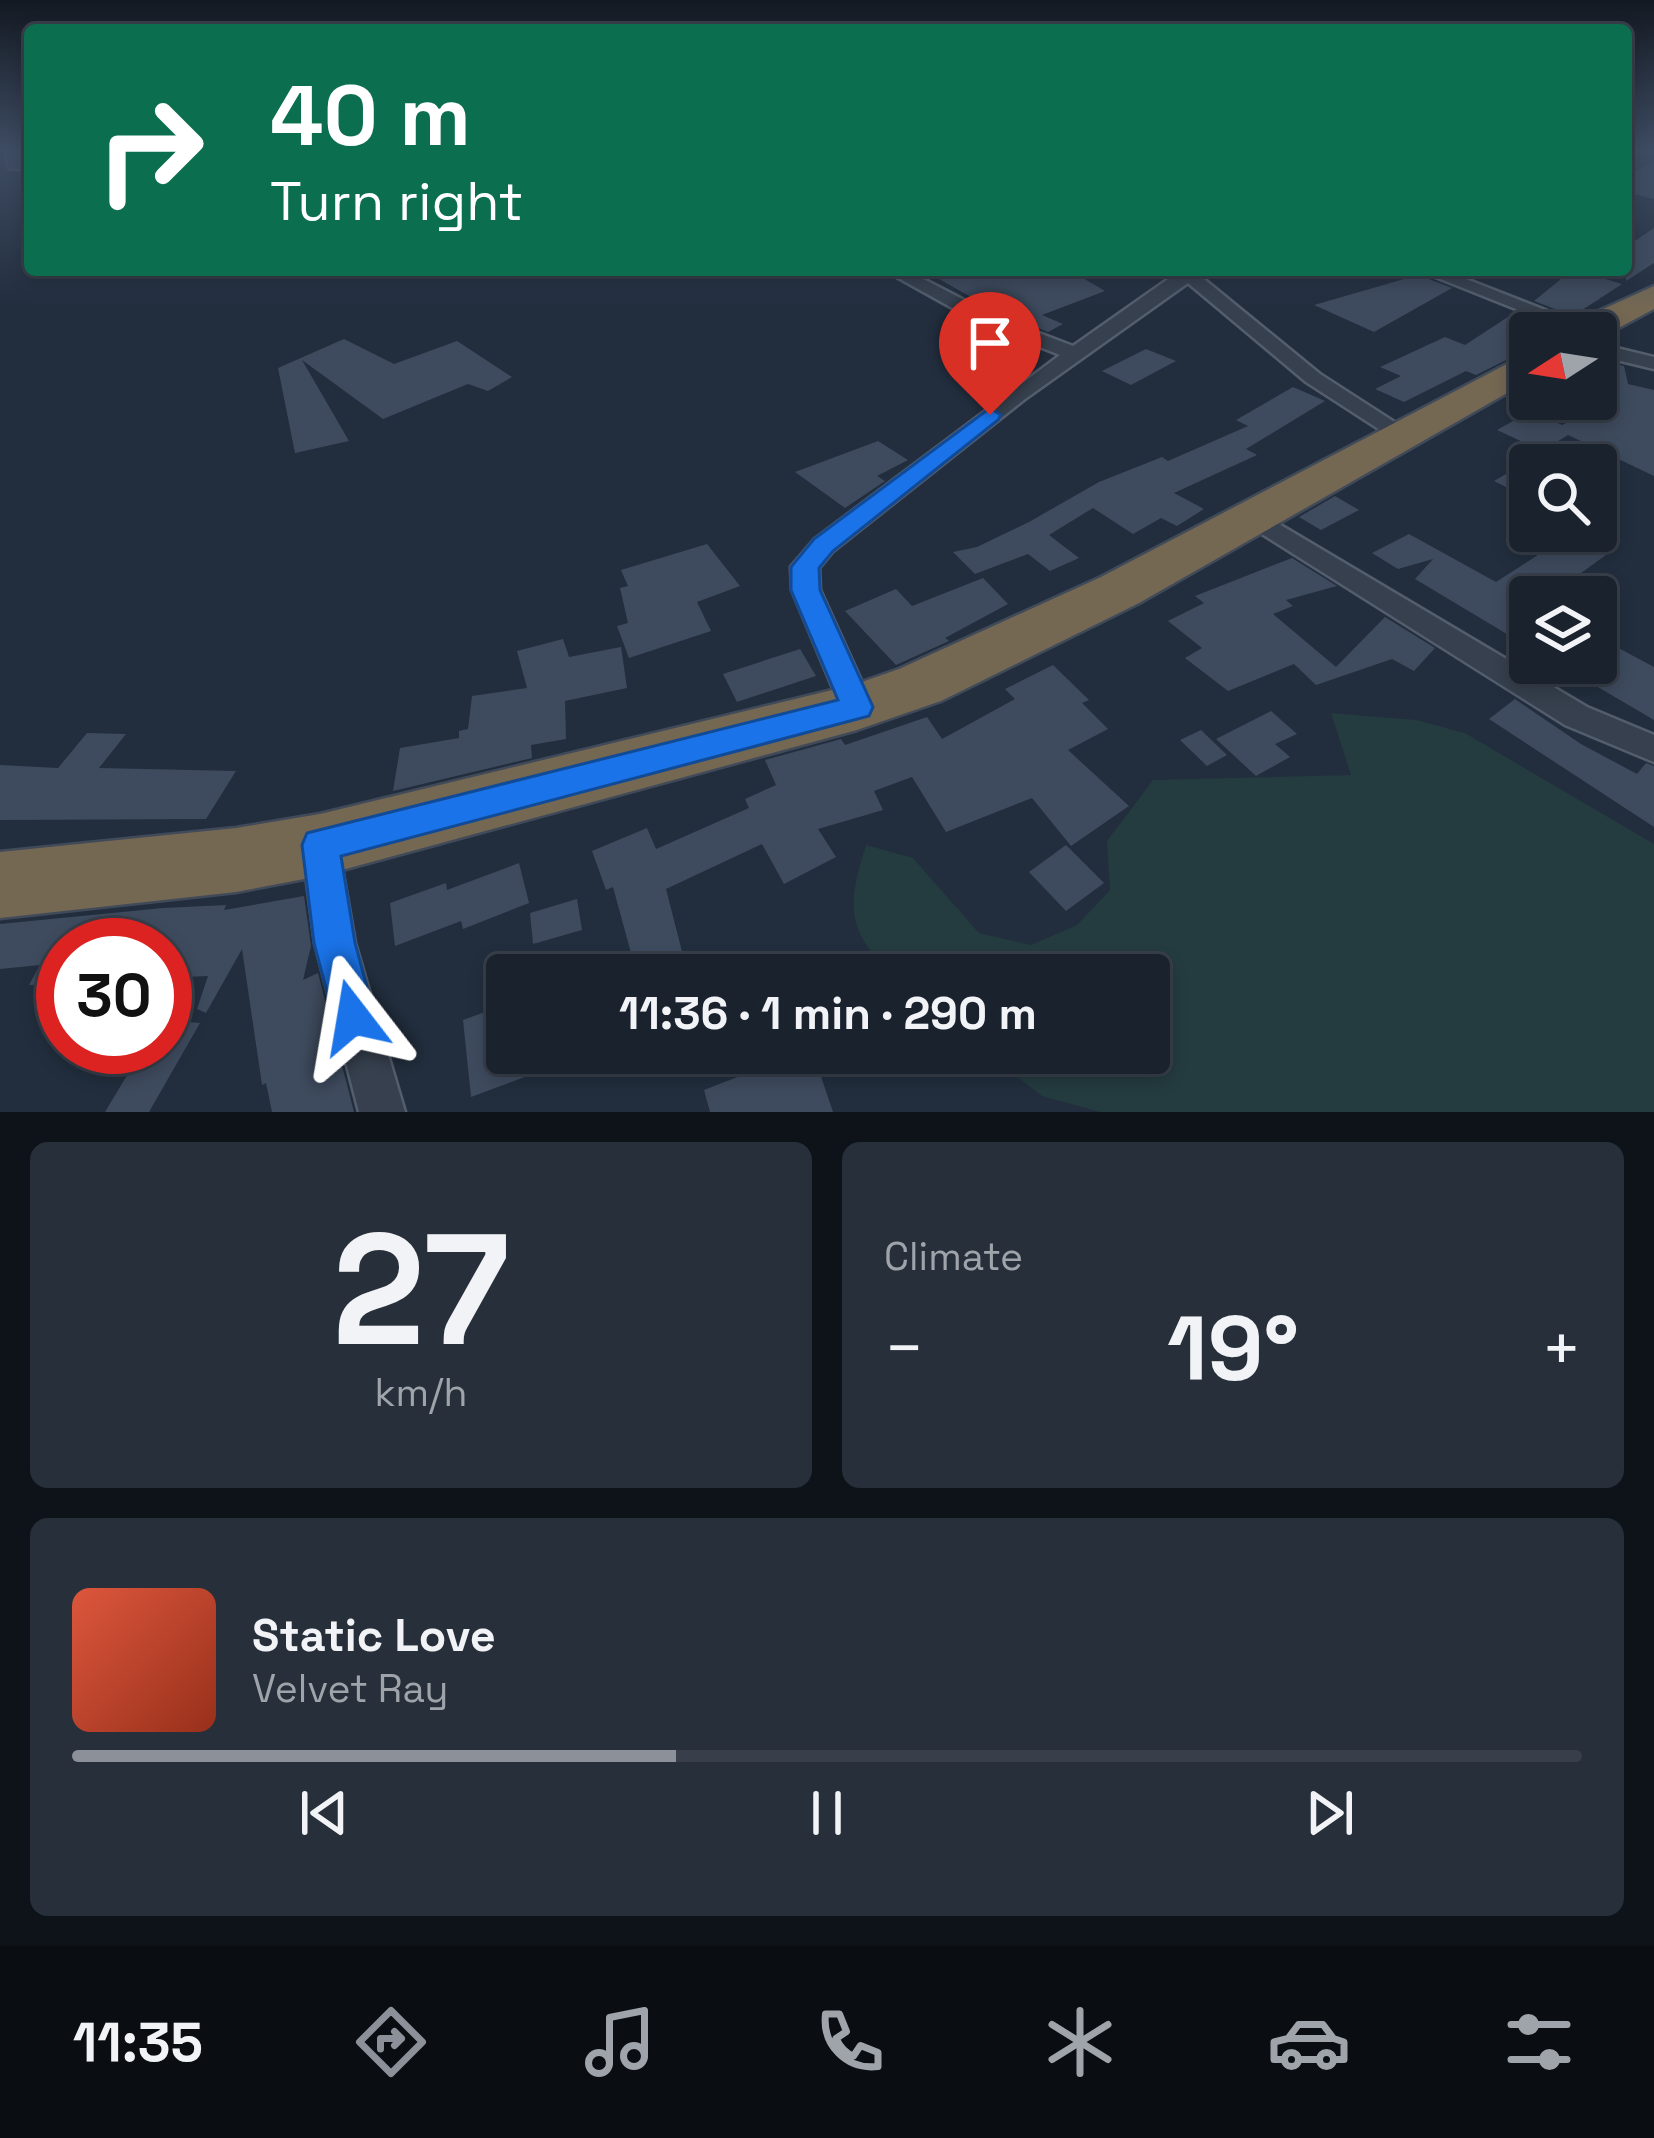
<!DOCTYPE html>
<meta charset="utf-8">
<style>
:root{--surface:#1a222e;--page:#272f3a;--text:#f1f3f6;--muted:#9fa4aa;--line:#383f4a;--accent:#8c9099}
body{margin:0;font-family:"Space Grotesk",sans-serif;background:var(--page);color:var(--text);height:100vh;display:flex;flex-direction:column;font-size:45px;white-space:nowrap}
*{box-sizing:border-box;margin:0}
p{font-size:39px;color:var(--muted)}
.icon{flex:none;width:66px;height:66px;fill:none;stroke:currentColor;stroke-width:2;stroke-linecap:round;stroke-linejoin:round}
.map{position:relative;height:1112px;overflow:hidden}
.sheet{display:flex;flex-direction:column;gap:30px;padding:30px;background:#0e1319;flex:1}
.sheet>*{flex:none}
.hud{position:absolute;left:24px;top:24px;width:1608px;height:252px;border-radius:12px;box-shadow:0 6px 18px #0003,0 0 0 3px var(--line);background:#0b6e4f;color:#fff;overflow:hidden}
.needle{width:78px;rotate:258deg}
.controls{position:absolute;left:1509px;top:312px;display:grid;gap:24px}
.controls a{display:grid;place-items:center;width:108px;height:108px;border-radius:12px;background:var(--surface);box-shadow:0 6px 18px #0003,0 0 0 3px var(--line);font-size:60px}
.speed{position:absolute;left:36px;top:918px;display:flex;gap:24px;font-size:60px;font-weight:700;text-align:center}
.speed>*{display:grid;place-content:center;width:156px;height:156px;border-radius:50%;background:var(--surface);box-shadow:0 6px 18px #0003,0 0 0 3px var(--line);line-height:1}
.speed .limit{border:18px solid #d22;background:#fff;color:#111}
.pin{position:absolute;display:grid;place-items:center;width:102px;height:102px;color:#fff;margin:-123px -51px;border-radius:50% 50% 50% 0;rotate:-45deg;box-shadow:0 0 12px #0007}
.pin .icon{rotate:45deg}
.me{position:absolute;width:132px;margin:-66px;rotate:346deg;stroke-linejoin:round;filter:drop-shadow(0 0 9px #0008)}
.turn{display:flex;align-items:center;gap:42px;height:252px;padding:0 48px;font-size:54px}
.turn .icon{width:156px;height:156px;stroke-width:2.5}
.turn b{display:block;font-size:84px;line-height:102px}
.big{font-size:90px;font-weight:800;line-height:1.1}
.sheet .widget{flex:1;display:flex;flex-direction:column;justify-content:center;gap:18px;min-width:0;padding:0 42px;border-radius:18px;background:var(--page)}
.sheet .dial{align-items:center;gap:0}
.dial b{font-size:156px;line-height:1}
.song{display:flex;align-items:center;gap:36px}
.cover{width:144px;height:144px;border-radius:18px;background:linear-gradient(135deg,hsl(10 70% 55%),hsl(10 70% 35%))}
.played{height:12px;border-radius:6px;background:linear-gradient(90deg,var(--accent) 40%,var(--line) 40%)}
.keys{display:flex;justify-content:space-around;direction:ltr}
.heat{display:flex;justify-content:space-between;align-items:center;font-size:66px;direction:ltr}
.sheet .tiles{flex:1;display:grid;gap:30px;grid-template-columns:1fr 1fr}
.widget:last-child{grid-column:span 2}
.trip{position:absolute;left:486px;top:954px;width:684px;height:120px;border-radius:12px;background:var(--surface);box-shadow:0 6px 18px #0003,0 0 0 3px var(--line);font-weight:800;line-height:120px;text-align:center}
.tabs{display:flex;height:192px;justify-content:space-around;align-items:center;background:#0a0e12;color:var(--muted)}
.tabs .icon{width:84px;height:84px}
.tabs .current{color:var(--accent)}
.tabs b{font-size:54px;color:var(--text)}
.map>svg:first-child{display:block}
.green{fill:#243b3f}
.building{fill:#3e4b5e}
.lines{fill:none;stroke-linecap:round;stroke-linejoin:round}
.street-casing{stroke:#545d6c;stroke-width:5}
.highway-casing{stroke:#414a59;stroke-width:5}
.street{fill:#36404e;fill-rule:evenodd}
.highway{fill:#746853;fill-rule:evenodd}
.route{fill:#1a73e8;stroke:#114b97;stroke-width:3}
</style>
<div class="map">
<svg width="1654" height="1112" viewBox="0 0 1654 1112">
<rect width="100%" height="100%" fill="#222e3e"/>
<path class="green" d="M1331,713L1416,720L1465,733L1654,844V1112H1100L1042,1096L987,1053H1149V975H890C846,926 847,907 866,845L913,858L979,933L1031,945L1077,925L1110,890L1107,841L1153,780L1351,775Z"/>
<g class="building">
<path d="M1654,161V199L1626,192V177Z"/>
<path d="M1654,228V263L1626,281V247Z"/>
<path d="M955,270H1033L1042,276L1071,271L1105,291L1042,315L1063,324L1048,332L999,313L932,275Z"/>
<path d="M1572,270H1576L1622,284L1573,316L1534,301Z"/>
<path d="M1418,275L1452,288L1374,332L1314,305Z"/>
<path d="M1514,313L1553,329L1530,333V348L1476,375L1466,371L1404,402L1375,389L1401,376L1380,367L1445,337L1465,345Z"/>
<path d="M968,322L981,329L1022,345L999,357L953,337L974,328L965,323Z"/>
<path d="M344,339L394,364L457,341L512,377L488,391L468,384L383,419L302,360L349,441L295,453L278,368Z"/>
<path d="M1146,349L1176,361L1131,385L1102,371Z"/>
<path d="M1596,360L1624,366L1628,384L1654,390V476L1568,435L1542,451L1497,430L1531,411L1562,425L1596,409Z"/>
<path d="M1293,387L1325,401L1246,449L1257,455L1174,493L1204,509L1177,526L1161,518L1133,534L1093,508L1049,535L1079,558L1050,571L1028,554L975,574L953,552L977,547L1029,522L1099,482L1162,457L1168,461L1248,426L1236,420Z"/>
<path d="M878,441L908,460L877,476L885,481L845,508L795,472Z"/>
<path d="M1530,460V499L1494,481Z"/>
<path d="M1335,496L1359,510L1321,530L1299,517Z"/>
<path d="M1572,533L1610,552L1566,584L1591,597H1526L1530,599V648L1415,579L1433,559L1398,569L1372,553L1409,534L1496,582Z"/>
<path d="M707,544L740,586L697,602L711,631L629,658L617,626L628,623L620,588L628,586L621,570Z"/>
<path d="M1292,558L1337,586L1286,600L1293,606L1273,614L1336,667L1385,617L1435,648L1414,671L1392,659L1316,685L1294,664L1228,691L1185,658L1202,648L1168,621L1204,603L1195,596Z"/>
<path d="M983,578L1008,604L945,638L949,641L896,665L845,611L896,589L912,606Z"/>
<path d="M1596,636L1654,667V720L1557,663H1596Z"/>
<path d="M563,639L569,657L621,647L627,688L565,701L566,739L531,745L532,758L393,791L400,748L459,738V731L468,729L472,696L527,688L517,651Z"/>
<path d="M800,649L816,676L737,702L723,674Z"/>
<path d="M1053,665L1089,700L1082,703L1108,729L1068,750L1129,806L1071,846L1032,798L946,832L912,777L874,791L883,810L818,829L836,857L784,884L762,844L666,889L688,975H637L613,887L606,890L592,851L647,828L656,849L749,808L745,799L776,785L765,760L841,739L845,745L927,717L942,739L1015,699L1005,689Z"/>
<path d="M1515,699L1581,744L1637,774L1646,763L1654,766V827L1489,719Z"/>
<path d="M1271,711L1297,734L1275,744L1290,757L1256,776L1216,739Z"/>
<path d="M1201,730L1227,755L1207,766L1180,740Z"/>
<path d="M87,733L126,734L99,768L236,771L206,819L0,820V765L58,768Z"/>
<path d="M1066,845L1104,883L1066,911L1029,872Z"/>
<path d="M519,863L529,903L463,929L461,921L395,946L390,903L446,883L447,890Z"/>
<path d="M304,896L311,946L303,980L318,973L354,1112H272L266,1083L262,1085L242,949L206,1013L197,1009L208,976L165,978V945H63V984L29,985L40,965L0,969V924L163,908L226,905L224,910Z"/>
<path d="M577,899L582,930L533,944L530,913Z"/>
<path d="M507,1004V1053H527L530,1075L471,1097L463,1020Z"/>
<path d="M165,1020L200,1023L149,1112H105L144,1047H165Z"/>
<path d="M799,1053H813L833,1112H710L704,1090Z"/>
</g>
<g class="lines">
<defs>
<g id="street">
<path d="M6,152H19L20,161L30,162V170L9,168Z"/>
<path d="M884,270H906L997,317L1073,346L1181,270H1204L1199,275L1320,374L1413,434L1410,439H1394L1306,382L1188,283L1025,399L833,551L819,568L820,590L873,707L868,716L857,719L846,716L841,707L792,590L791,567L815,539L1060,355L983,325Z"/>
<path d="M1418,270H1443L1596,330L1576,333Z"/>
<path d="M1596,343L1654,357V369L1596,355Z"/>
<path d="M1252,508L1587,707L1654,735V762L1565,725L1243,522L1239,516Z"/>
<path d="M320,829L333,833L338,845L355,943L405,1112H359L315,943L302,845L307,833Z"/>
</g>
<g id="highway">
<path d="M1654,286V309L1596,340V333H1563L1568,325Z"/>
<path d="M1530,352V380L1139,603L941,701L857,730L320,876L236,892L0,918V852L236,828L320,814L853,685L899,669L1101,577Z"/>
</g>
</defs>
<use href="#street" class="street-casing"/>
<use href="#highway" class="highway-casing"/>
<use href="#street" class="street"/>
<use href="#highway" class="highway"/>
</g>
<linearGradient id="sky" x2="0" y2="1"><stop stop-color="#131922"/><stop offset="0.49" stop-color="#3e4c63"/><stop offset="1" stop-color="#3e4c63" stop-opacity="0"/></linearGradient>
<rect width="1654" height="308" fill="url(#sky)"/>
<path class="route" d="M990,408L1001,415L998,420L833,551L819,568L820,590L873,707L869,716L341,856L355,943L375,1017L369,1033L353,1039L338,1033L314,943L302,845L307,833L838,700L791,590V567L814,539Z"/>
</svg>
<div class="controls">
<a><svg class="needle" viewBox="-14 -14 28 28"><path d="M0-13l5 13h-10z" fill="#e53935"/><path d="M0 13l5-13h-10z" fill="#9fa4aa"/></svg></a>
<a><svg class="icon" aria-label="search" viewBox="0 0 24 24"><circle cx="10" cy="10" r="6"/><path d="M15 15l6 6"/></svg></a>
<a><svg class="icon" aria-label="layers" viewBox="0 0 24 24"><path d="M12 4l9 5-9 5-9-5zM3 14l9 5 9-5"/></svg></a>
</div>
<div class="speed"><div class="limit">30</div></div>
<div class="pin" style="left:990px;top:415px;background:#d93025"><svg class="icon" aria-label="arrive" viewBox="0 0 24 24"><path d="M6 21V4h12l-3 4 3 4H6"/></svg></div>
<svg class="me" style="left:353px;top:1017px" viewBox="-20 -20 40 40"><path d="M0-17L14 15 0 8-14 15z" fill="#1a73e8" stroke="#fff" stroke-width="4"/></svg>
<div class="trip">11:36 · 1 min · 290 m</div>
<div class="hud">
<div class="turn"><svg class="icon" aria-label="right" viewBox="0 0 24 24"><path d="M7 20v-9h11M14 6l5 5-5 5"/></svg><div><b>40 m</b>Turn right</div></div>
</div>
</div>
<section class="sheet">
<div class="tiles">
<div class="widget dial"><b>27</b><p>km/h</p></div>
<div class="widget"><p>Climate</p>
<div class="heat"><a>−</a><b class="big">19°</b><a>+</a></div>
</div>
<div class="widget">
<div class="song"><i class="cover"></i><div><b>Static Love</b><p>Velvet Ray</p></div></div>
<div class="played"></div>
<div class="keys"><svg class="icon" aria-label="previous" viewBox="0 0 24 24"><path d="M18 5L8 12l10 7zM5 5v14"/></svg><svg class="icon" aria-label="pause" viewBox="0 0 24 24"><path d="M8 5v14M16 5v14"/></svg><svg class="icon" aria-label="next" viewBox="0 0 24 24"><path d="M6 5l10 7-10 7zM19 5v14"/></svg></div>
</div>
</div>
</section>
<nav class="tabs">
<b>11:35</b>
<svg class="icon current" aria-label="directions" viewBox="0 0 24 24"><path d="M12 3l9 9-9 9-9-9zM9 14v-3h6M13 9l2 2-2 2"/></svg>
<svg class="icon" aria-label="music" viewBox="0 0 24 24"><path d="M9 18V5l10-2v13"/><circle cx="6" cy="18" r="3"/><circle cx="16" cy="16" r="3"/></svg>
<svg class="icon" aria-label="phone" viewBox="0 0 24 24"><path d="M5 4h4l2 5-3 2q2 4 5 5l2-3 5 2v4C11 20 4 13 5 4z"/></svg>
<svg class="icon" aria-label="climate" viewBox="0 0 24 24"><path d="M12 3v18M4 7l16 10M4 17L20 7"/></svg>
<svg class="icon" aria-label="car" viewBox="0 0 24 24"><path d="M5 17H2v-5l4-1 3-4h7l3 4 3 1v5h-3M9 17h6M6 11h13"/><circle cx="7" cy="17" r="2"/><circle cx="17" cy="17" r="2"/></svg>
<svg class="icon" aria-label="filters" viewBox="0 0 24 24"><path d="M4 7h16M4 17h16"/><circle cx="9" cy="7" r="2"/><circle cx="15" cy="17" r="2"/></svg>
</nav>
